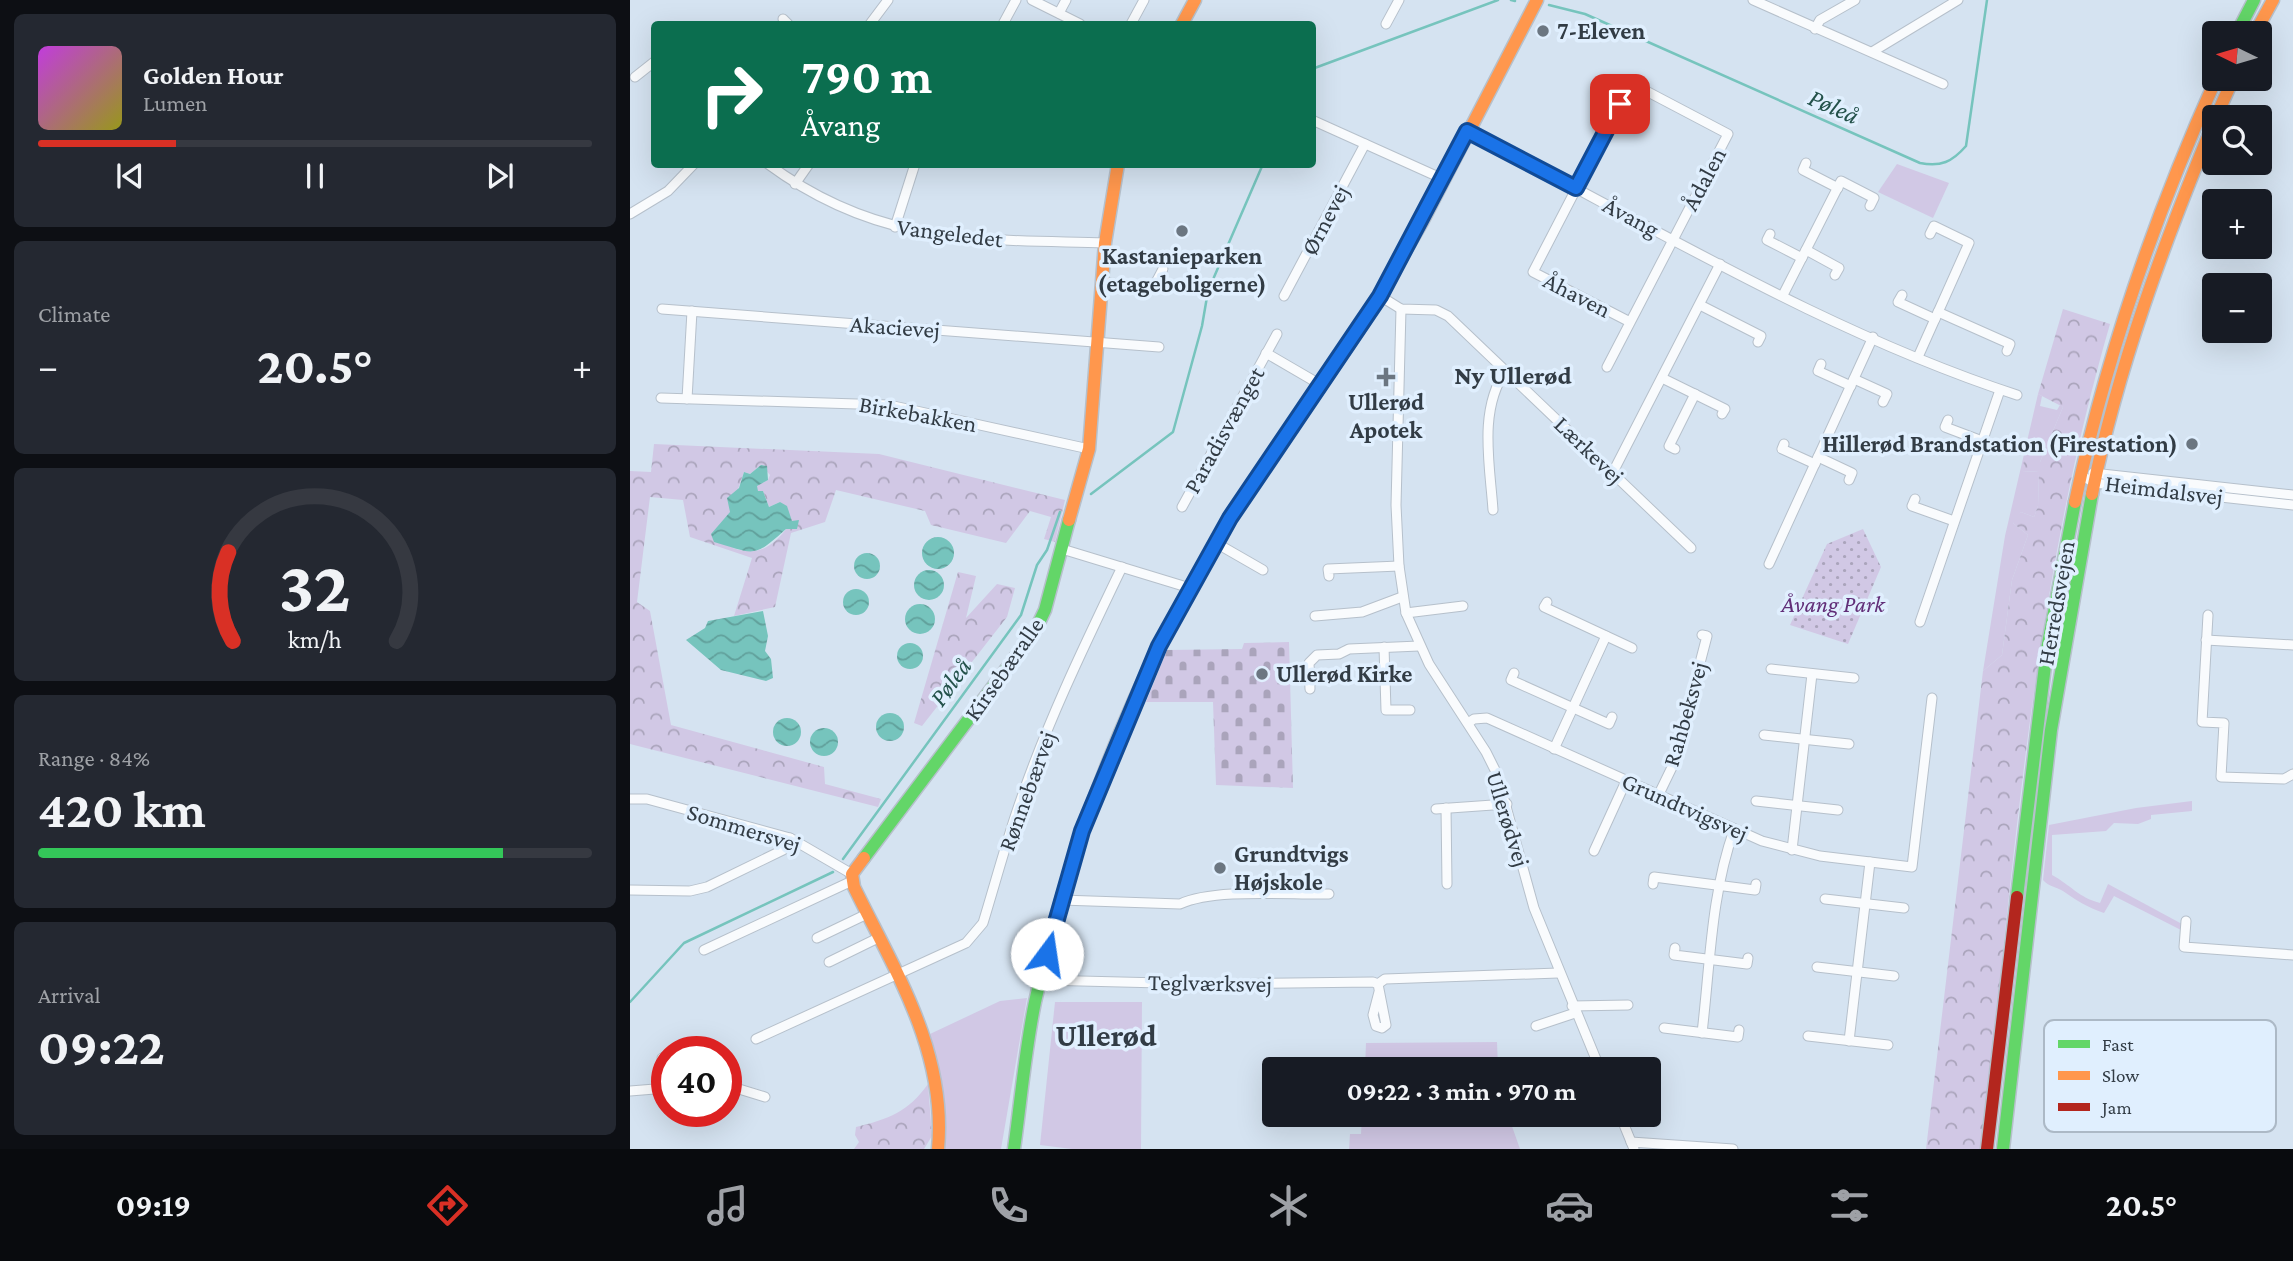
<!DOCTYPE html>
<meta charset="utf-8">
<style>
:root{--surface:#171b24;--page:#242831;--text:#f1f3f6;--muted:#9ea1a6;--line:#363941;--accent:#d93025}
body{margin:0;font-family:"Crimson Pro",serif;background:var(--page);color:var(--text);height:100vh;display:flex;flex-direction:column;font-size:26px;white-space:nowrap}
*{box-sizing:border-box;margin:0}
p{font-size:23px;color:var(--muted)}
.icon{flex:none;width:38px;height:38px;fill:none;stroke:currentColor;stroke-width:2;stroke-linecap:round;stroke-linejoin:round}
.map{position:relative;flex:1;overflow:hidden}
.panel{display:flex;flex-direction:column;gap:14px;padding:14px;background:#0d0f14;width:630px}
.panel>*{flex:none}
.banner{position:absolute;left:21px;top:21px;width:665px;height:147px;border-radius:7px;box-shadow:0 7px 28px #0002;background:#0b6e4f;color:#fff;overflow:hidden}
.needle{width:46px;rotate:275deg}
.fabs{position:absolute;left:1572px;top:21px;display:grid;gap:14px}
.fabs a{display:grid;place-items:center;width:70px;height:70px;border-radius:7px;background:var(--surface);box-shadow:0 7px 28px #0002;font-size:35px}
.speed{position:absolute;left:21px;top:1036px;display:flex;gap:14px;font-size:35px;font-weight:700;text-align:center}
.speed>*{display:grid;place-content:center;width:91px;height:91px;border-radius:50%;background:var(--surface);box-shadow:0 7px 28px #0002;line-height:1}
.speed .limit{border:10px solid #d22;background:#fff;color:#111}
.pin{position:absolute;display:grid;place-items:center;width:60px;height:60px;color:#fff;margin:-30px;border-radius:14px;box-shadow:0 4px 10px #0006}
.me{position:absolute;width:77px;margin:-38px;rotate:14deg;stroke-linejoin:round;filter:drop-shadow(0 0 5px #0008)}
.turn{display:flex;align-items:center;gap:24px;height:147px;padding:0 35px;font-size:32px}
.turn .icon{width:91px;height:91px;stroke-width:2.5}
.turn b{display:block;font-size:49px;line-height:60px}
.big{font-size:52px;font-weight:700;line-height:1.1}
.panel .card{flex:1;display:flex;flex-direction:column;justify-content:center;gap:10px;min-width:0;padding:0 24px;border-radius:10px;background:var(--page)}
.panel .dial{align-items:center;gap:0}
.dial svg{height:182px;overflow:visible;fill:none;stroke:var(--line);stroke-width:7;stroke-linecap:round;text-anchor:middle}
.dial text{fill:var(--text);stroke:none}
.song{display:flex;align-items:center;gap:21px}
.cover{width:84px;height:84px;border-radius:10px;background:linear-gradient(135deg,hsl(290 70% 55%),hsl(60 70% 35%))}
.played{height:7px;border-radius:4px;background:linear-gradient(90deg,var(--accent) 25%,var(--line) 25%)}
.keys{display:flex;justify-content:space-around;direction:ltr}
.heat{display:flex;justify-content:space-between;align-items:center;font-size:38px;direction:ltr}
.charge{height:10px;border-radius:5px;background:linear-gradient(90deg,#34c759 84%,var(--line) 0)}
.trip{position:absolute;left:632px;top:1057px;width:399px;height:70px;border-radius:7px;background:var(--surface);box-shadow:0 7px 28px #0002;font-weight:700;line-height:70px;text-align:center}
.tab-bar{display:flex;height:112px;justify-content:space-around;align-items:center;background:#090b0e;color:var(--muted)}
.tab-bar .icon{width:49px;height:49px}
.tab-bar .on{color:var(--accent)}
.tab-bar b{font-size:32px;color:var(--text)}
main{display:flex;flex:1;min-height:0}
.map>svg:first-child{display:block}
.green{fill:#d1c8e5}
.forest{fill:url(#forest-crowns);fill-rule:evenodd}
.cemetery{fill:url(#cemetery-stones)}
.park{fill:url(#park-dots)}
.water{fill:url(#water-waves)}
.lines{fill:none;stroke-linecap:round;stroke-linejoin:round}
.stream{stroke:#76c4bd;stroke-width:2.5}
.street-casing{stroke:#b6c0cb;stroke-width:11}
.fast-casing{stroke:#b6c0cb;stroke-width:15}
.slow-casing{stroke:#b6c0cb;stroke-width:15}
.jam-casing{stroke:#b6c0cb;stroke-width:15}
.street{stroke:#f9fbfd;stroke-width:9}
.fast{stroke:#63d668;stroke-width:12}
.slow{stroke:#ff974d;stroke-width:12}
.jam{stroke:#b3261e;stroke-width:12}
.route-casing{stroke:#114b97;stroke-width:18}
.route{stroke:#1a73e8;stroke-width:12}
.poi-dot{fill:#6b7681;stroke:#e0effe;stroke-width:2.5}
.labels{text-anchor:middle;stroke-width:7;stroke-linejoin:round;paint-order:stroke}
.poi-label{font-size:24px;font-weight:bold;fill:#323c45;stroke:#e0effe;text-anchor:start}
.street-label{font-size:24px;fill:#323c45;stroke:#e0effe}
.park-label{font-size:24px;font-style:italic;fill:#612e78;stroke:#e0effe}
.water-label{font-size:26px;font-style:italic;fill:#24524b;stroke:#e0effe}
.neighbourhood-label{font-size:26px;font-weight:bold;fill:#323c45;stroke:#e0effe}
.district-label{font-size:32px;font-weight:bold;fill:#323c45;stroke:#e0effe}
.key{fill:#e0effe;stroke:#acb9c6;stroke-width:2}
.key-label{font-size:19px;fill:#323c45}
</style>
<main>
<section class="panel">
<div class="card">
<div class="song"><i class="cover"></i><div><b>Golden Hour</b><p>Lumen</p></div></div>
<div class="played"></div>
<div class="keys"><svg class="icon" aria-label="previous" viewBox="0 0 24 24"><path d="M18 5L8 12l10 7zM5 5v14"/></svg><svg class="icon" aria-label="pause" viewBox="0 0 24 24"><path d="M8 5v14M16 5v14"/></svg><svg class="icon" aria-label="next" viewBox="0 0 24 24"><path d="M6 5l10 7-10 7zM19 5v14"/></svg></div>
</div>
<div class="card"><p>Climate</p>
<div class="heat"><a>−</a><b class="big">20.5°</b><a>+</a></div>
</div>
<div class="card dial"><svg viewBox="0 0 100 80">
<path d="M14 69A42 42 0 1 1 86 69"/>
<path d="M14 69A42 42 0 0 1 12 30" stroke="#d93025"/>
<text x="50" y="56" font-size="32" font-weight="700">32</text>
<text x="50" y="72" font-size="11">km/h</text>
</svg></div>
<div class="card"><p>Range · 84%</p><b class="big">420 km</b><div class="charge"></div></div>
<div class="card"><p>Arrival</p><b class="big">09:22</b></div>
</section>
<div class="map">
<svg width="1663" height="1149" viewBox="0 0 1663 1149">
<defs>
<pattern id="forest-crowns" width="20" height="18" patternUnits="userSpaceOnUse" patternTransform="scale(1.75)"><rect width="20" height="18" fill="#d1c8e5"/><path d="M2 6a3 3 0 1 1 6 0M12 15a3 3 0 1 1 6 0" fill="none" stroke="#aaa4bb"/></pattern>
<pattern id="cemetery-stones" width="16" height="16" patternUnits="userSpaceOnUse" patternTransform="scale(1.75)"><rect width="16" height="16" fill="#d1c8e5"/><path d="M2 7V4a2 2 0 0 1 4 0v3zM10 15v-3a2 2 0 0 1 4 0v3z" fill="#aaa4bb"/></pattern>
<pattern id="park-dots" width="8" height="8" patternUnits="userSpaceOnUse" patternTransform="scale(1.75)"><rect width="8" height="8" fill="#d1c8e5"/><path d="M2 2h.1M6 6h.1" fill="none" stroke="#aaa4bb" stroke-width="1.8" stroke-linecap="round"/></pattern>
<pattern id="water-waves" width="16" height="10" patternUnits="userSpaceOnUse" patternTransform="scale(1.75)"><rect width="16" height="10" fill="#76c4bd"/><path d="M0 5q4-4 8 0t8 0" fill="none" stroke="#61a09b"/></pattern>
</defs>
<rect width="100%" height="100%" fill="#d5e3f1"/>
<g class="green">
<path d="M1267,164L1319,183L1303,218L1248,192Z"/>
<path d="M1408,394L1412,396L1410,406L1427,410L1430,405L1433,407L1410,462L1392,471L1409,472L1408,506L1404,517L1391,512L1383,523L1398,535L1382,580L1372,655L1353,671L1375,536Z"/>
<path d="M1562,801V811L1521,815V819L1508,824L1484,823L1476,831L1422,835V875C1442,886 1448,897 1470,903L1478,884L1552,924L1551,930L1484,896L1474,913C1457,907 1447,901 1433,891C1425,886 1419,887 1413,880L1419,825L1506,808Z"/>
<path d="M397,998L371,1149H314C316,1109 311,1072 300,1034L370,1001Z"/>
<path d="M425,1002H512L511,1149H442L410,1145Z"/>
<path d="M867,1042L868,1069H735L736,1043Z"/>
<path d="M732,1115H878L890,1149H719L720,1134H731Z"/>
</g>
<g class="forest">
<path d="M1433,309L1480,324C1402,592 1383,872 1352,1149H1296L1353,671L1372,655L1382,580L1398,535L1383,523L1384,518L1391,512L1404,517L1408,506L1409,472L1392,471L1394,461L1410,462L1433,407L1408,394Z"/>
<path d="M24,444L249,454L435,500L425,542L414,539L421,517L400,511L376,543L301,525L295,511L206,490L195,522L161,533L145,607L104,616L122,558L60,537L53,500L20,497L7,602L20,611L41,725L194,767L195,784L251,799L248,807L0,744V471L21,472ZM131,465L140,475L138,480L126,486L128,491H133L139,507L150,502L162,521C146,544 131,558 103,548L100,512L114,472L120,474Z"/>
<path d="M328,572L346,576L336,618L367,584L385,588L377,617L292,726L284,723Z"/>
<path d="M298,1084L302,1136L294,1149H224L229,1142L225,1135L226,1127C259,1119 278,1112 298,1084Z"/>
</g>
<path class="cemetery" d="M659,642L663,788L586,785L583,702H516L537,650L612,649L614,643Z"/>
<path class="park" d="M1233,529L1251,567L1218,644L1160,625L1197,544Z"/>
<g class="water">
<path d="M131,465L137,466L138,480L127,486L128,491H133L139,507L150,502L157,506L162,521L169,520L167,529H156C123,559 125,554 84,542L81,534L100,512L97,498L109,488L114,472L120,474Z"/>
<circle cx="308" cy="553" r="16"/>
<circle cx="237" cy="566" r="13"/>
<circle cx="299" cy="585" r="15"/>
<circle cx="226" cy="602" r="13"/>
<circle cx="290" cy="619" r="15"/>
<path d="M133,611L138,636L135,651L141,659L143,678L136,681L91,670L56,640L75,628L78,621Z"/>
<circle cx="280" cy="656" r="13"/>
<circle cx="260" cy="727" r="14"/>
<circle cx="157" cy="732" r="14"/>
<circle cx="194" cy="742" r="14"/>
</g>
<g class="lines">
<g class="stream">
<path d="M881,0L885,1"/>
<path d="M919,5L955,14L1290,163C1311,167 1322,162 1336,146L1357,0"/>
<path d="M682,69L868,0"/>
<path d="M461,494L543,432L572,326L578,291L633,164"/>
<path d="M213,859L391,615L407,565L417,550L430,512"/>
<path d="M0,1002L54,943L203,872"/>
</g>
<defs>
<g id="street">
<path d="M402,0L450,24"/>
<path d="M1123,0L1313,84"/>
<path d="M429,13L436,0"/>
<path d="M153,19L158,24"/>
<path d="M240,24L258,0"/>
<path d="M373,24L386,0"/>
<path d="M501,24L514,0"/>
<path d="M756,24L769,0"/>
<path d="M1185,29L1190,20L1225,0"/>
<path d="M1242,52L1328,0"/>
<path d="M5,77L24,62"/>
<path d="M682,120L813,179"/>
<path d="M837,131C1017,223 1194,332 1387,395"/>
<path d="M1176,163L1173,170L1208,188"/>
<path d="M138,164C249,246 345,239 475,243"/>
<path d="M165,184L179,164"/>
<path d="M0,214L38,191L64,164"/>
<path d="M265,227L285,164"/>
<path d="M1140,234L1137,240L1172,258"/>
<path d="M1176,250L1209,268L1205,275"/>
<path d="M472,282L523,288L533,269"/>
<path d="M1153,295L1211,181L1244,198L1240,206"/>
<path d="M1272,295L1268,302L1305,319"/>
<path d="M654,296L735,144"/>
<path d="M750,296L771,309L806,310L818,316L1061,548"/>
<path d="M1070,305L1131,336L1128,342"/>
<path d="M32,309L529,347"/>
<path d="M771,309L766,505L769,566L776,613L799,664L856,752L867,774L904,908L970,1069"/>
<path d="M1308,312L1380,344L1377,351"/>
<path d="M636,353L691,385"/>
<path d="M1288,357L1339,243L1304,226L1300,234"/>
<path d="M1191,364L1188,371L1221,386"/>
<path d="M977,367L1098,134L1001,83L903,272L1000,322"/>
<path d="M1032,378L1095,409L1092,414"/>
<path d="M1224,379L1257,394L1253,402"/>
<path d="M31,398L259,405L459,449"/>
<path d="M57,399L62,311"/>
<path d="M1318,420L1315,427L1352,441"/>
<path d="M1154,444L1152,449L1185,464"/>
<path d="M1045,449L1039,446L1065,394"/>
<path d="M1188,457L1222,473L1219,480"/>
<path d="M983,472L1090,264"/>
<path d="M1463,473L1663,495"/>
<path d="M1451,475L1464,483L1663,505"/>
<path d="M1285,499L1282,506L1324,521"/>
<path d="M552,507L647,334"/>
<path d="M863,510C860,465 848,410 876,370"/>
<path d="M586,543L633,570"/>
<path d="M432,549L560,588"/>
<path d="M1139,564L1243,337"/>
<path d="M699,576L698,569L769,566"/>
<path d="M917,602L914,607L1002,648"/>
<path d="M776,613L833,606"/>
<path d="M1578,615L1572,722L1594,723L1591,777L1654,779L1663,774"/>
<path d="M685,616L732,612L772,597"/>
<path d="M1290,622L1370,390"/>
<path d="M1576,640L1663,645"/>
<path d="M754,647L756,710H780"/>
<path d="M1141,669L1224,678"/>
<path d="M884,673L881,680L979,724L982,717"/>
<path d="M680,689L679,663L687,655L709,654L719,649L789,646"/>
<path d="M838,723L844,719L857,718L1132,841L1190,856L1282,867L1302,698"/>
<path d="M1134,735L1219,744"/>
<path d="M924,749L976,636"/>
<path d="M1028,796L1044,763L1077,636L1072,635"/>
<path d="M0,799H17L160,838L222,874"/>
<path d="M1126,801L1208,810"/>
<path d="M816,808L817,884"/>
<path d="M806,809L877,804"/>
<path d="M1162,850L1182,674"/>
<path d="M964,851L996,781"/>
<path d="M1023,884L1024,877L1125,890L1126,884"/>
<path d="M0,890L60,891L77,887L153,850L160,838"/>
<path d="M1195,899L1274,908"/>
<path d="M431,900L550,904C585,888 659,895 699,894"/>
<path d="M1556,921L1554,947L1663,955"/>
<path d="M187,938L237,914"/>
<path d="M1045,948L1044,955L1117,964L1118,958"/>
<path d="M74,950L222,881"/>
<path d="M199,962L248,938"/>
<path d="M1187,967L1264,976"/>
<path d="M411,980L571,984L743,982L748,984L756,1025L752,1028L746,1026L743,1015L749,992"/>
<path d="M748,984L755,979L928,973"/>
<path d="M942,1006L998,1005"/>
<path d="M906,1026L945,1013"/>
<path d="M1034,1028L1108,1037L1109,1030"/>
<path d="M1072,1033C1080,966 1081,894 1104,830"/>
<path d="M1178,1036L1258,1045"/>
<path d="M126,1039L336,943L353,923C364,887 374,850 386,814C414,729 453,648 492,567"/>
<path d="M1219,1041L1240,862"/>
<path d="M47,1052L62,1044L66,1052"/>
<path d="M37,1056L32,1058L37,1069"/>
<path d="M96,1085L135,1097"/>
<path d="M0,1091L37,1088"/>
<path d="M990,1115L1004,1149"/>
<path d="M1001,1142L1103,1149"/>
</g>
<g id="fast">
<path d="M1607,33L1624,0"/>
<path d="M234,858L405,631L415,610L439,520"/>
<path d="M1387,897L1417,649L1445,502"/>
<path d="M384,1149C391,1100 395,1050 405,1002C445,822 514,652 614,498"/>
<path d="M1373,1149L1421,730L1462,494"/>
</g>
<g id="slow">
<path d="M552,24L565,0"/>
<path d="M1625,33L1643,0"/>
<path d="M1586,117L1603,79"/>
<path d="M734,322L792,222L907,0"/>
<path d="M1462,494C1488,366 1534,243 1584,122"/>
<path d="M1445,502C1476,356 1525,215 1586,79"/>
<path d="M439,520L459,449L475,243L488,164"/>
<path d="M234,858L222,874L224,887C265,971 317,1052 308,1149"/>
</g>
<g id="jam">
<path d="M614,498L734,322"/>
<path d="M1357,1149L1387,897"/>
</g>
</defs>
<use href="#street" class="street-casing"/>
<use href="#fast" class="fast-casing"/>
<use href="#slow" class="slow-casing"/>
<use href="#jam" class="jam-casing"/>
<use href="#street" class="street"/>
<use href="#fast" class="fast"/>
<use href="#slow" class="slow"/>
<use href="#jam" class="jam"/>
</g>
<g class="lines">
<defs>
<path id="route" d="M417,954L452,831L529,646L600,518L750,296L837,131L946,188L990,104"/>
</defs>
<use href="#route" class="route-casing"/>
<use href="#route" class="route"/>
</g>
<g class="poi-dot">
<circle cx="913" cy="31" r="7"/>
<circle cx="552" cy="231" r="7"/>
<path d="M752.5 366.5h7v7h7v7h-7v7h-7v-7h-7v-7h7z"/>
<circle cx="1562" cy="444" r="7"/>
<circle cx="632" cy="674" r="7"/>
<circle cx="590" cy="868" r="7"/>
</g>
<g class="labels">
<g class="poi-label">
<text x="927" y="39">7-Eleven</text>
<text x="552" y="264" text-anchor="middle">Kastanieparken<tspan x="552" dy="28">(etageboligerne)</tspan></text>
<text x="756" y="410" text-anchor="middle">Ullerød<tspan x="756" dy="28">Apotek</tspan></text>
<text x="1548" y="452" text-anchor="end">Hillerød Brandstation (Firestation)</text>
<text x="646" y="682">Ullerød Kirke</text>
<text x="604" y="862">Grundtvigs<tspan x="604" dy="28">Højskole</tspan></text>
</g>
<g class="street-label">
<text transform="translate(1074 179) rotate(-62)" y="8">Ådalen</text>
<text transform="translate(1001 217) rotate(28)" y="8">Åvang</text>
<text transform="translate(695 220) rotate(-62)" y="8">Ørnevej</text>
<text transform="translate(320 233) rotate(7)" y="8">Vangeledet</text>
<text transform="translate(947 295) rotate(27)" y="8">Åhaven</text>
<text transform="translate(265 327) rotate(4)" y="8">Akacievej</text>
<text transform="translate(288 414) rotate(10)" y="8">Birkebakken</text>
<text transform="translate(594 430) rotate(-61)" y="8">Paradisvænget</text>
<text transform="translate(959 450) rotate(44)" y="8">Lærkevej</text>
<text transform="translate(1534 490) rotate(7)" y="8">Heimdalsvej</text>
<text transform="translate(1426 603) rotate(-80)" y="8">Herredsvejen</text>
<text transform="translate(374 669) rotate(-55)" y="8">Kirsebæralle</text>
<text transform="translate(1055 714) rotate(-74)" y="8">Rahbeksvej</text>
<text transform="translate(397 791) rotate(-70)" y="8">Rønnebærvej</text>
<text transform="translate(1055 807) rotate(24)" y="8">Grundtvigsvej</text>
<text transform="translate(878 819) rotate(73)" y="8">Ullerødvej</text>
<text transform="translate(114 828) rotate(17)" y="8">Sommersvej</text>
<text transform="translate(580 983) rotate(1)" y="8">Teglværksvej</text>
</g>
<g class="park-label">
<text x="1203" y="612">Åvang Park</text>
</g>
<g class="water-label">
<text transform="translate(1204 106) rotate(24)" y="9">Pøleå</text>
<text transform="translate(320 682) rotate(-54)" y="9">Pøleå</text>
</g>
<g class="neighbourhood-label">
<text x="883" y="384">Ny Ullerød</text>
</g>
<g class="district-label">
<text x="476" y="1046">Ullerød</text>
</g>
</g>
<rect x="1414" y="1020" width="232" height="112" rx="10" class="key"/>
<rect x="1428" y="1040" width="32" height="8" fill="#63d668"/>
<rect x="1428" y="1071" width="32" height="9" fill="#ff974d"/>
<rect x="1428" y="1103" width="32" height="8" fill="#b3261e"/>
<g class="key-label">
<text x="1472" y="1051">Fast</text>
<text x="1472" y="1082">Slow</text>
<text x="1472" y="1114">Jam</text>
</g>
</svg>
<div class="fabs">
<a><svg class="needle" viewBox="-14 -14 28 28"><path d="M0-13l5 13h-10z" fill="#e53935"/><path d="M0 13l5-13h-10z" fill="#9ea1a6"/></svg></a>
<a><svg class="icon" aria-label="search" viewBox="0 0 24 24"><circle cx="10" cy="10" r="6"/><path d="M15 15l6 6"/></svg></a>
<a>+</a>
<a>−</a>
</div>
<div class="speed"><div class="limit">40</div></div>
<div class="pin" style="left:990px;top:104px;background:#d93025"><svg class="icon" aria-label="arrive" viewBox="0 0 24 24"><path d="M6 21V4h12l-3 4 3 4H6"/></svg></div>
<svg class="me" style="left:417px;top:954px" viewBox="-20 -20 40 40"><circle r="19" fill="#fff"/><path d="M0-13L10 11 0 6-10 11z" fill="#1a73e8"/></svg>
<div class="trip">09:22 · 3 min · 970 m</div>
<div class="banner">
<div class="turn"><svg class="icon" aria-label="right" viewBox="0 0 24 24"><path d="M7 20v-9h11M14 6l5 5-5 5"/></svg><div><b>790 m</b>Åvang</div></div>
</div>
</div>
</main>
<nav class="tab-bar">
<b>09:19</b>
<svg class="icon on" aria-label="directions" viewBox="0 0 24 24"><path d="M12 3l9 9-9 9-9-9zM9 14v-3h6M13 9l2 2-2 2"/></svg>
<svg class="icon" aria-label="music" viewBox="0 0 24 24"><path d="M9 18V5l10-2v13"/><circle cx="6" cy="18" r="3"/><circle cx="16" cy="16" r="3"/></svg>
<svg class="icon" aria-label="phone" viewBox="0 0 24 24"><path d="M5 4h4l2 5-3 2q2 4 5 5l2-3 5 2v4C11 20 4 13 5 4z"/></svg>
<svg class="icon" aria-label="climate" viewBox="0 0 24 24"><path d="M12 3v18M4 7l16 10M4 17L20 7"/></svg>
<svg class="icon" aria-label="car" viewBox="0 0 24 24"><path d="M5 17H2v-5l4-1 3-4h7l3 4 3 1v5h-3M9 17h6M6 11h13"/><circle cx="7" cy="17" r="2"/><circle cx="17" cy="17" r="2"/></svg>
<svg class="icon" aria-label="filters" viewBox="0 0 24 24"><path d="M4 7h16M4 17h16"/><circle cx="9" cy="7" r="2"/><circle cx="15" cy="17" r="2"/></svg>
<b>20.5°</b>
</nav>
